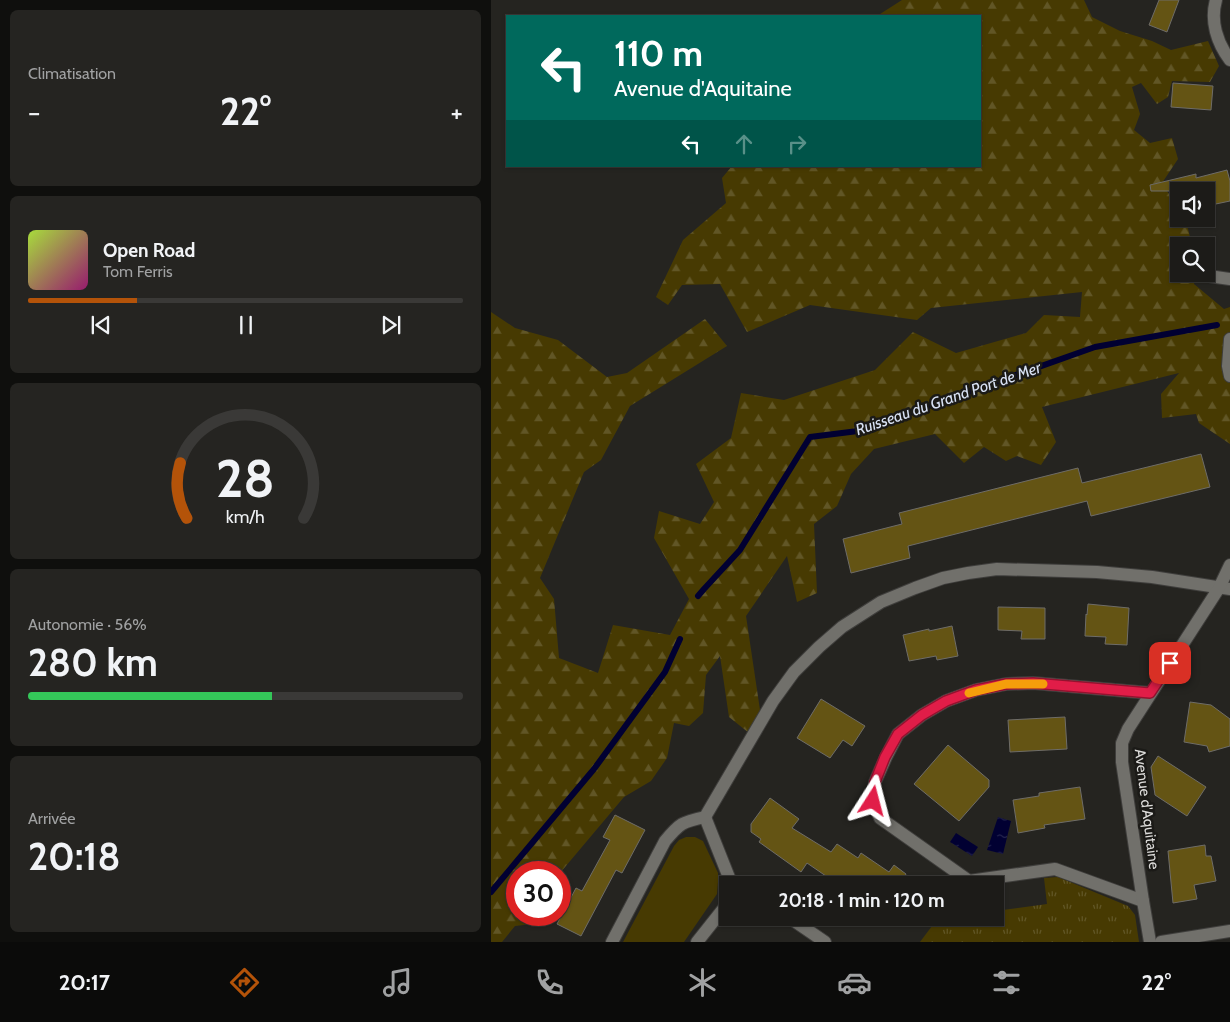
<!DOCTYPE html>
<html lang="fr">
<meta charset="utf-8">
<style>
:root{--surface:#1c1b18;--page:#252421;--text:#f1f3f6;--muted:#a0a1a2;--line:#3a3937;--accent:#b45309}
body{margin:0;font-family:Cabin,sans-serif;background:var(--page);color:var(--text);height:100vh;display:flex;flex-direction:column;font-size:19px;white-space:nowrap}
*{box-sizing:border-box;margin:0}
p{font-size:16px;color:var(--muted)}
.icon{flex:none;width:28px;height:28px;fill:none;stroke:currentColor;stroke-width:2;stroke-linecap:round;stroke-linejoin:round}
.map{position:relative;flex:1;overflow:hidden}
.drawer{display:flex;flex-direction:column;gap:10px;padding:10px;background:#0f0f0d;width:491px}
.drawer>*{flex:none}
.banner{position:absolute;left:15px;top:15px;width:475px;height:152px;border-radius:0px;box-shadow:0 1px 4px #0004,0 0 0 1px var(--line);background:#00695c;color:#fff;overflow:hidden}
.tools{position:absolute;left:679px;top:182px;display:grid;gap:10px}
.tools a{display:grid;place-items:center;width:45px;height:45px;border-radius:0px;background:var(--surface);box-shadow:0 1px 4px #0004,0 0 0 1px var(--line);font-size:25px}
.speed{position:absolute;left:15px;top:861px;display:flex;gap:10px;font-size:25px;font-weight:700;text-align:center}
.speed>*{display:grid;place-content:center;width:65px;height:65px;border-radius:50%;background:var(--surface);box-shadow:0 1px 4px #0004,0 0 0 1px var(--line);line-height:1}
.speed .limit{border:8px solid #d22;background:#fff;color:#111}
.pin{position:absolute;display:grid;place-items:center;width:42px;height:42px;color:#fff;margin:-21px;border-radius:10px;box-shadow:0 2px 8px #0006}
.me{position:absolute;width:55px;margin:-28px;rotate:9deg;stroke-linejoin:round;filter:drop-shadow(0 0 4px #0008)}
.turn{display:flex;align-items:center;gap:18px;height:105px;padding:0 25px;font-size:22px}
.turn .icon{width:65px;height:65px;stroke-width:2.5}
.turn b{display:block;font-size:35px;line-height:42px}
.lanes{display:flex;align-items:center;height:48px;padding:0 25px;background:#0003;justify-content:center;gap:25px;direction:ltr}
.lanes .off{opacity:.35}
.big{font-size:38px;font-weight:700;line-height:1.1}
.drawer .tile{flex:1;display:flex;flex-direction:column;justify-content:center;gap:8px;min-width:0;padding:0 18px;border-radius:8px;background:var(--page)}
.drawer .dial{align-items:center;gap:0}
.dial svg{height:130px;overflow:visible;fill:none;stroke:var(--line);stroke-width:7;stroke-linecap:round;text-anchor:middle}
.dial text{fill:var(--text);stroke:none}
.song{display:flex;align-items:center;gap:15px}
.cover{width:60px;height:60px;border-radius:8px;background:linear-gradient(135deg,hsl(80 70% 55%),hsl(320 70% 35%))}
.played{height:5px;border-radius:2px;background:linear-gradient(90deg,var(--accent) 25%,var(--line) 25%)}
.keys{display:flex;justify-content:space-around;direction:ltr}
.heat{display:flex;justify-content:space-between;align-items:center;font-size:28px;direction:ltr}
.charge{height:8px;border-radius:4px;background:linear-gradient(90deg,#34c759 56%,var(--line) 0)}
.trip{position:absolute;left:228px;top:876px;width:285px;height:50px;border-radius:0px;background:var(--surface);box-shadow:0 1px 4px #0004,0 0 0 1px var(--line);font-weight:700;line-height:50px;text-align:center}
.dock{display:flex;height:80px;justify-content:space-around;align-items:center;background:#0b0b0a;color:var(--muted)}
.dock .icon{width:35px;height:35px}
.dock .current{color:var(--accent)}
.dock b{font-size:22px;color:var(--text)}
main{display:flex;flex:1;min-height:0}
.map>svg:first-child{display:block}
.grass{fill:#473a02}
.forest{fill:url(#forest-firs)}
.park{fill:url(#park-tufts)}
.water{fill:url(#water-ripples)}
.lines{fill:none;stroke-linecap:round;stroke-linejoin:round}
.stream{stroke:#010032;stroke-width:6}
.building{fill:#645414;stroke:#6e6c68}
.minor-casing{stroke:#3f3e3c;stroke-width:14}
.minor{stroke:#71706b;stroke-width:12}
.route-casing{stroke:#92132f;stroke-width:12}
.route{stroke:#e11d48;stroke-width:9}
.slow{stroke:#f59e0b;stroke-width:9}
.labels{text-anchor:middle;stroke-width:5;stroke-linejoin:round;paint-order:stroke}
.street-label{font-size:15px;fill:#dcdbd9;stroke:#1b1a17}
.water-label{font-size:16px;font-style:italic;fill:#d9e2f4;stroke:#1b1a17}
</style>
<main>
<section class="drawer">
<div class="tile"><p>Climatisation</p>
<div class="heat"><a>−</a><b class="big">22°</b><a>+</a></div>
</div>
<div class="tile">
<div class="song"><i class="cover"></i><div><b>Open Road</b><p>Tom Ferris</p></div></div>
<div class="played"></div>
<div class="keys"><svg class="icon" aria-label="previous" viewBox="0 0 24 24"><path d="M18 5L8 12l10 7zM5 5v14"/></svg><svg class="icon" aria-label="pause" viewBox="0 0 24 24"><path d="M8 5v14M16 5v14"/></svg><svg class="icon" aria-label="next" viewBox="0 0 24 24"><path d="M6 5l10 7-10 7zM19 5v14"/></svg></div>
</div>
<div class="tile dial"><svg viewBox="0 0 100 80">
<path d="M14 69A42 42 0 1 1 86 69"/>
<path d="M14 69A42 42 0 0 1 10 35" stroke="#b45309"/>
<text x="50" y="56" font-size="32" font-weight="700">28</text>
<text x="50" y="72" font-size="11">km/h</text>
</svg></div>
<div class="tile"><p>Autonomie · 56%</p><b class="big">280 km</b><div class="charge"></div></div>
<div class="tile"><p>Arrivée</p><b class="big">20:18</b></div>
</section>
<div class="map">
<svg width="739" height="942" viewBox="0 0 739 942">
<defs>
<pattern id="forest-firs" width="22" height="20" patternUnits="userSpaceOnUse" patternTransform="scale(1.25)"><rect width="22" height="20" fill="#473a02"/><path d="M5 1l3.5 6h-7zM16 11l3.5 6h-7z" fill="#615626"/></pattern>
<pattern id="park-tufts" width="24" height="20" patternUnits="userSpaceOnUse" patternTransform="scale(1.25)"><rect width="24" height="20" fill="#473a02"/><path d="M3 7l-1-3M5 7V3M7 7l1-3M15 17l-1-3M17 17v-4M19 17l1-3" fill="none" stroke="#615626"/></pattern>
<pattern id="water-ripples" width="26" height="14" patternUnits="userSpaceOnUse" patternTransform="scale(1.25)"><rect width="26" height="14" fill="#010032"/><path d="M2 4q2-2 4 0t4 0M15 11q2-2 4 0t4 0" fill="none" stroke="#25254f"/></pattern>
</defs>
<rect width="100%" height="100%" fill="#252420"/>
<path class="grass" d="M195,837H204L212,841L227,873V882L226,894L193,942H132L183,846L188,840Z"/>
<path class="forest" d="M411,0H593L601,17L629,31L661,41L680,50L717,41L728,66L719,82L681,81L677,97L666,104L650,83L641,87L649,114L643,130L659,143L681,138L687,159L671,183L687,208L688,219H695V220L701,246H688V274H704L703,284L733,309L739,307V444L708,423L705,414L671,418L670,394L688,373L551,407L565,442L550,465L526,456L515,461L493,447L473,463L444,434L383,449L360,474L346,506L323,524L326,593L306,602L296,556L255,616L269,710L258,733L238,717L229,656L215,675L212,713L198,726L183,723L176,758L160,781L133,797L69,873V872H26V915H57L50,923L24,926L11,942H0V312L24,328L67,340L116,377L136,373L214,319L236,346L139,406L110,460L93,472L49,578L63,599L68,658L107,673L122,625L179,635L198,599L163,538L168,511L209,524L223,502L205,464L240,438L250,393L293,400L384,370L422,332L465,353L535,333L553,315L589,317L591,292L440,308L426,320L319,305L256,332L229,284L191,285L177,305L165,297L192,240L235,203L231,178L241,166H489V16H386Z"/>
<path class="park" d="M567,877L637,906L644,915L648,942H429L447,918H504V911L556,904L553,878Z"/>
<g class="water">
<path d="M507,817L520,821L512,854L496,850Z"/>
<path d="M465,833L487,847L481,856L459,842Z"/>
</g>
<g class="lines">
<g class="stream">
<path d="M207,596L213,589L249,550L319,437L367,431L604,347L726,325"/>
<path d="M0,892L103,769L174,672L189,639"/>
</g>
</g>
<g class="building">
<path d="M668,0H688L676,32L658,25Z"/>
<path d="M682,83L722,86L720,110L680,107Z"/>
<path d="M736,170L739,181V201L720,205L719,202L715,203V191H660L659,185L705,174V178Z"/>
<path d="M710,454L719,487L600,516L596,501L417,546L419,558L360,573L352,539L411,524L408,513L587,468L591,483Z"/>
<path d="M597,604L638,608L636,645L614,644L615,637L594,636L595,614L596,615Z"/>
<path d="M507,607L554,608V639H530L531,631L507,630Z"/>
<path d="M461,626L467,656L446,660L445,656L418,661L412,635L438,629V631Z"/>
<path d="M330,699L374,726L361,746L352,740L339,758L306,738Z"/>
<path d="M699,702L720,705L739,719V746L718,752L716,746L693,742Z"/>
<path d="M574,717L576,749L519,752L517,720Z"/>
<path d="M457,745L498,780V787L468,821L423,784Z"/>
<path d="M667,756L715,787L696,816L664,795L660,767Z"/>
<path d="M589,787L594,819L553,825L554,828L527,833L522,800L548,796V793Z"/>
<path d="M279,798L308,819L301,828L340,852L346,844L367,858L370,853L398,872L403,865L415,874L411,882L416,885H348L316,863L310,872L268,842L270,839L260,832V824Z"/>
<path d="M124,815L154,830L131,873L125,870L90,936L66,924L85,888L91,891L119,840L112,837Z"/>
<path d="M714,845L715,856H720L725,881L703,885L706,899L682,903L677,851Z"/>
</g>
<g class="lines">
<defs>
<g id="minor">
<path d="M725,0C719,21 726,43 739,60"/>
<path d="M704,274L739,279"/>
<path d="M739,339L737,366L739,376"/>
<path d="M214,817L241,885"/>
<path d="M652,901L564,869L478,881L389,818L382,801L384,782L395,757L407,734L431,715L455,701L485,690L515,684L542,683L659,693"/>
<path d="M299,918L334,942"/>
<path d="M121,942L174,841C189,823 191,822 214,817L282,701L303,672L328,647L351,627L390,602L424,588L452,578L477,573L506,569L606,572L661,577L739,589"/>
<path d="M206,942L233,908L236,898"/>
<path d="M659,942L652,901L631,762V743L637,729L728,588L739,565"/>
<path d="M670,942L739,931"/>
</g>
</defs>
<use href="#minor" class="minor-casing"/>
<use href="#minor" class="minor"/>
</g>
<g class="lines">
<defs>
<path id="route" d="M382,801L384,782L394,757L407,734L431,715L455,701L485,690L515,684L542,683L659,693L679,663"/>
</defs>
<use href="#route" class="route-casing"/>
<use href="#route" class="route"/>
<path class="slow" d="M478,693L515,684H552"/>
</g>
<g class="labels">
<g class="street-label">
<text transform="translate(656 809) rotate(83)" y="5">Avenue d'Aquitaine</text>
</g>
<g class="water-label">
<text transform="translate(457 398) rotate(-19)" y="6">Ruisseau du Grand Port de Mer</text>
</g>
</g>
</svg>
<div class="tools">
<a><svg class="icon" aria-label="sound" viewBox="0 0 24 24"><path d="M4 9h4l5-4v14l-5-4H4zM17 9q2 3 0 6"/></svg></a>
<a><svg class="icon" aria-label="search" viewBox="0 0 24 24"><circle cx="10" cy="10" r="6"/><path d="M15 15l6 6"/></svg></a>
</div>
<div class="speed"><div class="limit">30</div></div>
<div class="pin" style="left:679px;top:663px;background:#d93025"><svg class="icon" aria-label="arrive" viewBox="0 0 24 24"><path d="M6 21V4h12l-3 4 3 4H6"/></svg></div>
<svg class="me" style="left:382px;top:801px" viewBox="-20 -20 40 40"><path d="M0-17L14 15 0 8-14 15z" fill="#e11d48" stroke="#fff" stroke-width="4"/></svg>
<div class="trip">20:18 · 1 min · 120 m</div>
<div class="banner">
<div class="turn"><svg class="icon" aria-label="left" viewBox="0 0 24 24"><path d="M17 20v-9H6M10 6l-5 5 5 5"/></svg><div><b>110 m</b>Avenue d'Aquitaine</div></div>
<div class="lanes"><svg class="icon" aria-label="left" viewBox="0 0 24 24"><path d="M17 20v-9H6M10 6l-5 5 5 5"/></svg><svg class="icon off" aria-label="ahead" viewBox="0 0 24 24"><path d="M12 20V5M6 11l6-6 6 6"/></svg><svg class="icon off" aria-label="right" viewBox="0 0 24 24"><path d="M7 20v-9h11M14 6l5 5-5 5"/></svg></div>
</div>
</div>
</main>
<nav class="dock">
<b>20:17</b>
<svg class="icon current" aria-label="directions" viewBox="0 0 24 24"><path d="M12 3l9 9-9 9-9-9zM9 14v-3h6M13 9l2 2-2 2"/></svg>
<svg class="icon" aria-label="music" viewBox="0 0 24 24"><path d="M9 18V5l10-2v13"/><circle cx="6" cy="18" r="3"/><circle cx="16" cy="16" r="3"/></svg>
<svg class="icon" aria-label="phone" viewBox="0 0 24 24"><path d="M5 4h4l2 5-3 2q2 4 5 5l2-3 5 2v4C11 20 4 13 5 4z"/></svg>
<svg class="icon" aria-label="climate" viewBox="0 0 24 24"><path d="M12 3v18M4 7l16 10M4 17L20 7"/></svg>
<svg class="icon" aria-label="car" viewBox="0 0 24 24"><path d="M5 17H2v-5l4-1 3-4h7l3 4 3 1v5h-3M9 17h6M6 11h13"/><circle cx="7" cy="17" r="2"/><circle cx="17" cy="17" r="2"/></svg>
<svg class="icon" aria-label="filters" viewBox="0 0 24 24"><path d="M4 7h16M4 17h16"/><circle cx="9" cy="7" r="2"/><circle cx="15" cy="17" r="2"/></svg>
<b>22°</b>
</nav>
